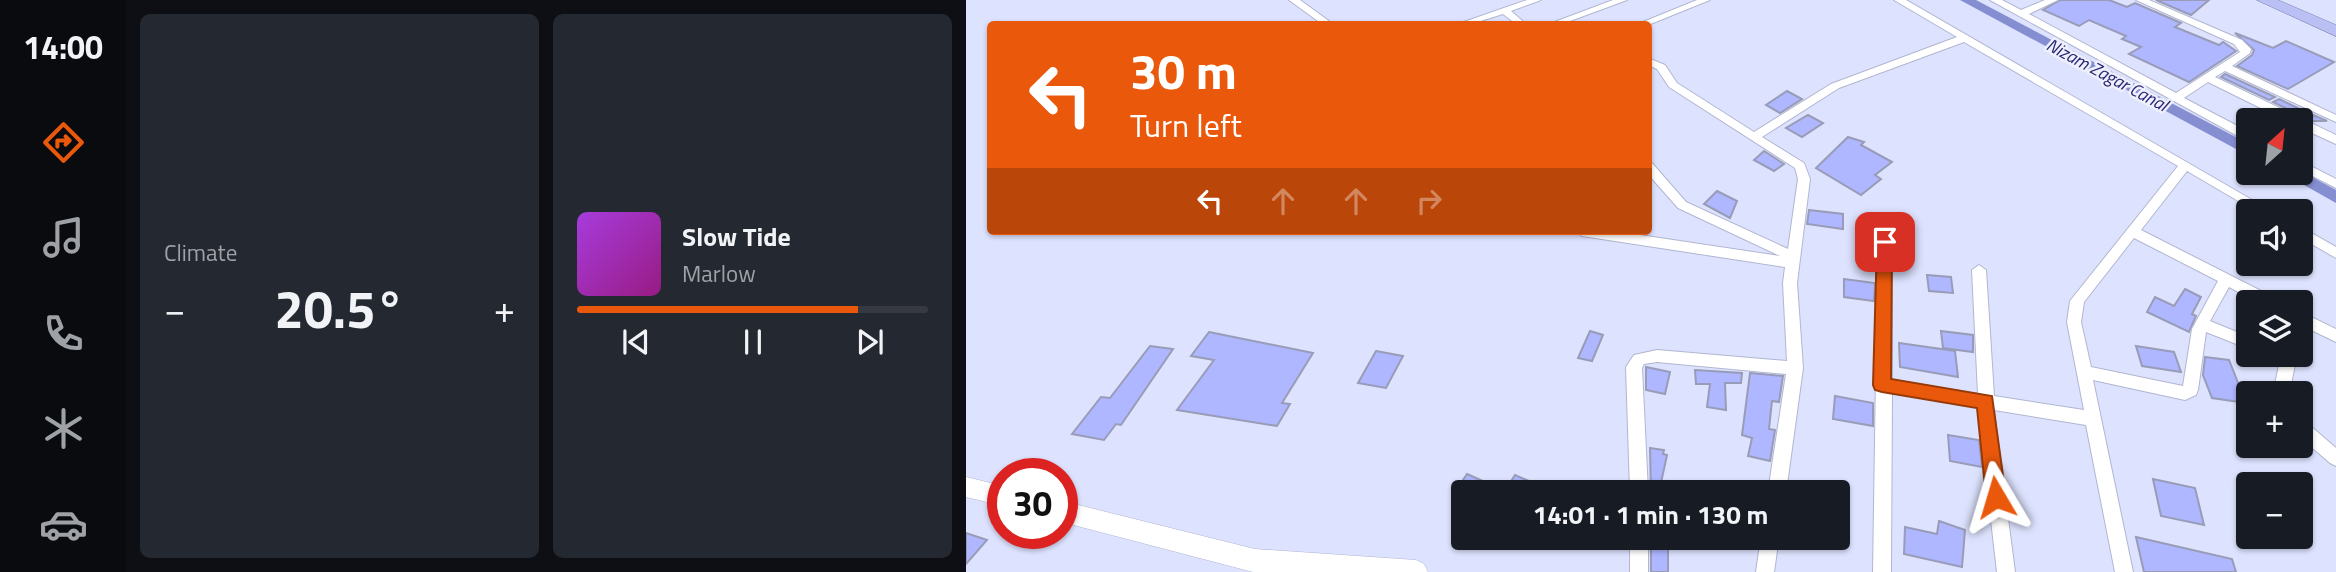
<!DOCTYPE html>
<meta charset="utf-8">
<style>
:root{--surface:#171b24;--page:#242831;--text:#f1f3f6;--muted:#9ea1a6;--line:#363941;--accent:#ea580c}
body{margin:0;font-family:"Titillium Web",sans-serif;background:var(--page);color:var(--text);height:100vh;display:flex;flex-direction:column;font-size:26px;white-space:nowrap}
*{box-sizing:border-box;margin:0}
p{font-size:23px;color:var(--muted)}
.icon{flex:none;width:38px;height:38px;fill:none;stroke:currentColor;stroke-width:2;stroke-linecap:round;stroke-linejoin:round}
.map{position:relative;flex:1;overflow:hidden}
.drawer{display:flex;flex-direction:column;gap:14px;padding:14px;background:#0d0f14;width:840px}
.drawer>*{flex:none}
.guide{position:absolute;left:21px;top:21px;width:665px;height:214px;border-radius:7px;box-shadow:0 2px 5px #0004;background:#ea580c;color:#fff;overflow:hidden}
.needle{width:46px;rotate:27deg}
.controls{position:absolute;left:1270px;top:108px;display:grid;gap:14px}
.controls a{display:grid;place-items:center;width:77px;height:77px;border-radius:7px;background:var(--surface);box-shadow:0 2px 5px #0004;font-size:35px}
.speed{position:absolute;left:21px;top:458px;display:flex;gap:14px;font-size:35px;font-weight:700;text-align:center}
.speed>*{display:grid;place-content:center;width:91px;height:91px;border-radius:50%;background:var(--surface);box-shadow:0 2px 5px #0004;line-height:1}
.speed .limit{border:10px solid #d22;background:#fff;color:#111}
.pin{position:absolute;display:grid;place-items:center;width:60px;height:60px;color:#fff;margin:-30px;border-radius:14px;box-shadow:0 4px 10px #0006}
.me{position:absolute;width:77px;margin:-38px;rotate:353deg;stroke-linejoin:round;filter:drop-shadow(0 0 5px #0008)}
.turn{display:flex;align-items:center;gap:24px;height:147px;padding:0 28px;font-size:32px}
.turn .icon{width:91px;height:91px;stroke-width:2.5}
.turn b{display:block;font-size:49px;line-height:60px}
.lanes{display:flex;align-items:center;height:66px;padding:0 28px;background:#0003;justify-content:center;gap:35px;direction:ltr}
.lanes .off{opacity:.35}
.big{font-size:52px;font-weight:700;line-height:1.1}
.drawer .widget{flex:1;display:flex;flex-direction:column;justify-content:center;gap:10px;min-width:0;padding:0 24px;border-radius:10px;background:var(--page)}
.song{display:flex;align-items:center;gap:21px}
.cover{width:84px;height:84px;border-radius:10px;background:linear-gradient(135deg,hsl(280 70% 55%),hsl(310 70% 35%))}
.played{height:7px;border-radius:4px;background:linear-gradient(90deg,var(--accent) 80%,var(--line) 80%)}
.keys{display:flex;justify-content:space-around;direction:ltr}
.heat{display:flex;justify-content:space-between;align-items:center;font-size:38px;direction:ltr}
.drawer .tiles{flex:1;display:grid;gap:14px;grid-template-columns:repeat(2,1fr)}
.trip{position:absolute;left:485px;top:480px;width:399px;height:70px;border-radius:7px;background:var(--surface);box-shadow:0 2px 5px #0004;font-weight:700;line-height:70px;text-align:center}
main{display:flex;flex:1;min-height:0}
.tabs{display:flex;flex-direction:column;width:126px;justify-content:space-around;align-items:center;background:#090b0e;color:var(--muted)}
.tabs .icon{width:49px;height:49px}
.tabs .current{color:var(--accent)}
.tabs b{font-size:32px;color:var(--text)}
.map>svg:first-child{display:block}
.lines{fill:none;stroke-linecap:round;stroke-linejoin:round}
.canal{fill:#868ed2;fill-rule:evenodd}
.building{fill:#aeb7ff;stroke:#989cb7;stroke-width:2}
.minor-casing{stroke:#b1b6d1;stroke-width:2}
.tertiary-casing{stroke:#b1b6d1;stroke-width:1}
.trunk-casing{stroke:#8086b4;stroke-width:1}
.minor{fill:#fff;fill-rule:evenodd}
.tertiary{fill:#fff;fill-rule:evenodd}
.trunk{fill:#bac0f4;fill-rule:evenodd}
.route{fill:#ea580c;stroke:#983908;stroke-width:2}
.labels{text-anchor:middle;stroke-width:5;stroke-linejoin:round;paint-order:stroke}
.far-water-label{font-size:18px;font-style:italic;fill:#292575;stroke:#eef0fc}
</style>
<main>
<nav class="tabs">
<b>14:00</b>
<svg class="icon current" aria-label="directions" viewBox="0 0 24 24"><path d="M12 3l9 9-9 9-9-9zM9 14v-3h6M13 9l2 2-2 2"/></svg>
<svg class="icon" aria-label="music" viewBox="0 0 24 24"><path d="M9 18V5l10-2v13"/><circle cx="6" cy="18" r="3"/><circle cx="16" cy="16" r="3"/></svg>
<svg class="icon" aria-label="phone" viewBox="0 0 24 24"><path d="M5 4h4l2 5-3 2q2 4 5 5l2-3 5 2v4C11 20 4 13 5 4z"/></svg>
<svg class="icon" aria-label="climate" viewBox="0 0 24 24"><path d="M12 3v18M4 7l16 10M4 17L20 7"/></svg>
<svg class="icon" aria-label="car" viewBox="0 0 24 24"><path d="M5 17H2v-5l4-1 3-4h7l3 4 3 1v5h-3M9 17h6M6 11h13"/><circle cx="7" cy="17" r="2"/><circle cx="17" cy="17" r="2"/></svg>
</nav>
<section class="drawer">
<div class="tiles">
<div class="widget"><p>Climate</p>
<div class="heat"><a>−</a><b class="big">20.5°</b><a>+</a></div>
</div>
<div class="widget">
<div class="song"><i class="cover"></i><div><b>Slow Tide</b><p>Marlow</p></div></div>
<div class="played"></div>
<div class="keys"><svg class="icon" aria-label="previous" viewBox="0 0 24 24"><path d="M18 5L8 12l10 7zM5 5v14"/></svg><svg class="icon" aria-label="pause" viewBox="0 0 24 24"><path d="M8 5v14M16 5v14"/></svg><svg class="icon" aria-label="next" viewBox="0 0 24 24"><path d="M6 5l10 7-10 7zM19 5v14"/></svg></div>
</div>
</div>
</section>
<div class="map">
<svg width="1370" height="572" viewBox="0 0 1370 572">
<rect width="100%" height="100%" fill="#dde2fe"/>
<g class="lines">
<g class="canal">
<path d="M994,0H1010L1283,144V156Z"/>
<path d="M1335,171L1370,190V203L1317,173Z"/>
</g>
</g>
<g class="building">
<path d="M1094,0H1143L1161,7L1169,3L1215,23L1209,27L1253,45L1257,42L1270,51L1223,82L1163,54L1175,47L1156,39L1160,36L1123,20L1113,26L1077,10Z"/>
<path d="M1190,0H1243L1225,15Z"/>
<path d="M1269,33L1307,48L1320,41L1368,62L1322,89L1271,66L1286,55L1288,50Z"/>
<path d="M1259,74L1309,97L1303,100L1255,77Z"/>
<path d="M821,91L836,99L814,113L800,105Z"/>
<path d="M1313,99L1340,112L1361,121H1346L1307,102Z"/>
<path d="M842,115L857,123L836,137L820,128Z"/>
<path d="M882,137L898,142L895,145L926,162L909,175L915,179L895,195L850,168Z"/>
<path d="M798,151L818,164L808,171L788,160Z"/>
<path d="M751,191L771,201L764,218L738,204Z"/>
<path d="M843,210L877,214V229L841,224Z"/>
<path d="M961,275L985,277L987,293L963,291Z"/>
<path d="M878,279L909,283L908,301L878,297Z"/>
<path d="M1219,289L1235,297L1226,314L1230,316L1223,332L1181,312L1189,297L1208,306Z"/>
<path d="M624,331L637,335L626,361L612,358Z"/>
<path d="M975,331L1007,335V352L977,348Z"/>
<path d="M243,332L347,353L316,403L324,404L311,426L211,410L248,360L225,356Z"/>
<path d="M933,343L989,351L992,377L934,367Z"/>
<path d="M184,346L207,349L155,425L150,424L138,440L106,434L135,397L144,398Z"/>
<path d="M1170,346L1208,352L1215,372L1176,366Z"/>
<path d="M410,351L437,356L420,388L392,383Z"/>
<path d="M1239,357L1263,360L1280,403L1246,398L1237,375Z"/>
<path d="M680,367L704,372L699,394L680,390Z"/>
<path d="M729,370L776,373L775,383H759L760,410L741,407L744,384H730Z"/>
<path d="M784,373L817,376L813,402L806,401L803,429L809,430L804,461L782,456L786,438L776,435Z"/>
<path d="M869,396L907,403V426L867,419Z"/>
<path d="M982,435L1013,440L1016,467L984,461Z"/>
<path d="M684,448L698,450L697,454L701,455L693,492H685Z"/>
<path d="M501,474L539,491L549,475L588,492H489Z"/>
<path d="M1187,479L1229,488L1238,525L1195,516Z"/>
<path d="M973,521L999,530L996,567L938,554L939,527L971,534Z"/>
<path d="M0,533L21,540L0,564Z"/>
<path d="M1170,537L1266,559L1270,572H1178Z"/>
<path d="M685,542L702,543V572H685Z"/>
</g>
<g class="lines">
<defs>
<g id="minor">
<path d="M323,0H334L367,24H356Z"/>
<path d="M561,0H575L545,11L560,24H550L537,14L505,24H492Z"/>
<path d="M647,0H661L596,24H583Z"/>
<path d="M731,0H744L682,25L672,24Z"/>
<path d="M928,0H940L1307,212H1291L1221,171L1175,230L1311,299L1313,303H1293L1263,287L1244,321L1283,337V349L1240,332L1232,390L1230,395L1219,400L1127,380L1167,572H1149L1120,425L1028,410L1049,572H1031L1012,407L926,393L925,572H907L912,242L914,239L919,237L926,242V380L1012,394L1006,270L1013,265L1020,270L1028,396L1118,410L1101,322L1104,301L1212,166L998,42L873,88L796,137L838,163L844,179L831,283L837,368L820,492H802L820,374L691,362L678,364L676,368L682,492H664L660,367L668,355L691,350L821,361L817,283L819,267L616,236L609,231H647L814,256L712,208L682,174V162L686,163L720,202L822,249L832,179L829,168L703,87L691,69L682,65V58L699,65L711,83L788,132L865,84L991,37ZM1168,238L1252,281L1226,329L1217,386L1125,367L1115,322L1118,302Z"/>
<path d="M1024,0H1036L1055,10L1079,0H1092L1063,14L1210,93L1274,52L1268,44L1170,0H1183L1276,40L1285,49L1284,53L1266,66L1370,115V122L1259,71L1249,77L1370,135V144L1335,128V121H1321L1242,82L1218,98L1283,132V141L1279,140Z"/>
<path d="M1335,161L1370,179V188L1335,170Z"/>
<path d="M1335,227L1370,247V258L1335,238Z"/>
<path d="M1335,312L1370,329V342L1335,325Z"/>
<path d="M1315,355H1331L1323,394H1307Z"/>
<path d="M1335,421L1341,423L1370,448V466L1364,463L1335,438Z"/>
<rect x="664" y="537" width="18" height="35"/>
<path d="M795,537H813L808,572H790Z"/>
</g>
<g id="tertiary">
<path d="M0,477L37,486V506L0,497Z"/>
<path d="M96,501L289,549L450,560L458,564L462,572H287L96,522Z"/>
</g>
<path id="trunk" d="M1291,0H1312L1370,25V36Z"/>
</defs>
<use href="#minor" class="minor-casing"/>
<use href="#tertiary" class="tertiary-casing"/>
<use href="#trunk" class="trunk-casing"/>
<use href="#minor" class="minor"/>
<use href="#tertiary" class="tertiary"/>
<use href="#trunk" class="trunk"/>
</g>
<path class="route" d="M919,236L926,242L925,379L1026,396L1040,497L1037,504L1030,506L1023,504L1020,497L1011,408L916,392L909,390L907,385L911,242Z"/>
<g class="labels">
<g class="far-water-label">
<text transform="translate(1141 75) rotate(28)" y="6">Nizam Zagar Canal</text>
</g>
</g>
</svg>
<div class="controls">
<a><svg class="needle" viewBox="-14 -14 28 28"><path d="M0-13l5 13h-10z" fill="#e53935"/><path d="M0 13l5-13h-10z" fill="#9ea1a6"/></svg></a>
<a><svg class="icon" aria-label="sound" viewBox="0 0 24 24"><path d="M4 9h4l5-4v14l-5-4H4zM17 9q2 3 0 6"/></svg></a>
<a><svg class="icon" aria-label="layers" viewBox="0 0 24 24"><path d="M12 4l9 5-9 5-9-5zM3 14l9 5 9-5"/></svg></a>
<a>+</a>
<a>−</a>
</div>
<div class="speed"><div class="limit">30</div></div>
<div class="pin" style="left:919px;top:242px;background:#d93025"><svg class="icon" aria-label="arrive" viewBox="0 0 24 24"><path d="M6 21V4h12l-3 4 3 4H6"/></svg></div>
<svg class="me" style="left:1030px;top:497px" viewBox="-20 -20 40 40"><path d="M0-17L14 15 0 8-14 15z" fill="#ea580c" stroke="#fff" stroke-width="4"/></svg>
<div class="trip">14:01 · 1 min · 130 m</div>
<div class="guide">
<div class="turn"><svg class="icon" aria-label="left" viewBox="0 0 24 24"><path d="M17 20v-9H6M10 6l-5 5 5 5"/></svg><div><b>30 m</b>Turn left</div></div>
<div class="lanes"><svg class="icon" aria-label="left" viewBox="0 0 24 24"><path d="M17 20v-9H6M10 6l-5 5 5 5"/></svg><svg class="icon off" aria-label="ahead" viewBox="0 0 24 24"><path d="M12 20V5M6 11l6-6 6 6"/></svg><svg class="icon off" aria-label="ahead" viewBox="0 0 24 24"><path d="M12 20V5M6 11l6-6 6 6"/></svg><svg class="icon off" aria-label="right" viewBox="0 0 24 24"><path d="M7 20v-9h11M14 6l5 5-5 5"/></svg></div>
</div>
</div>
</main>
